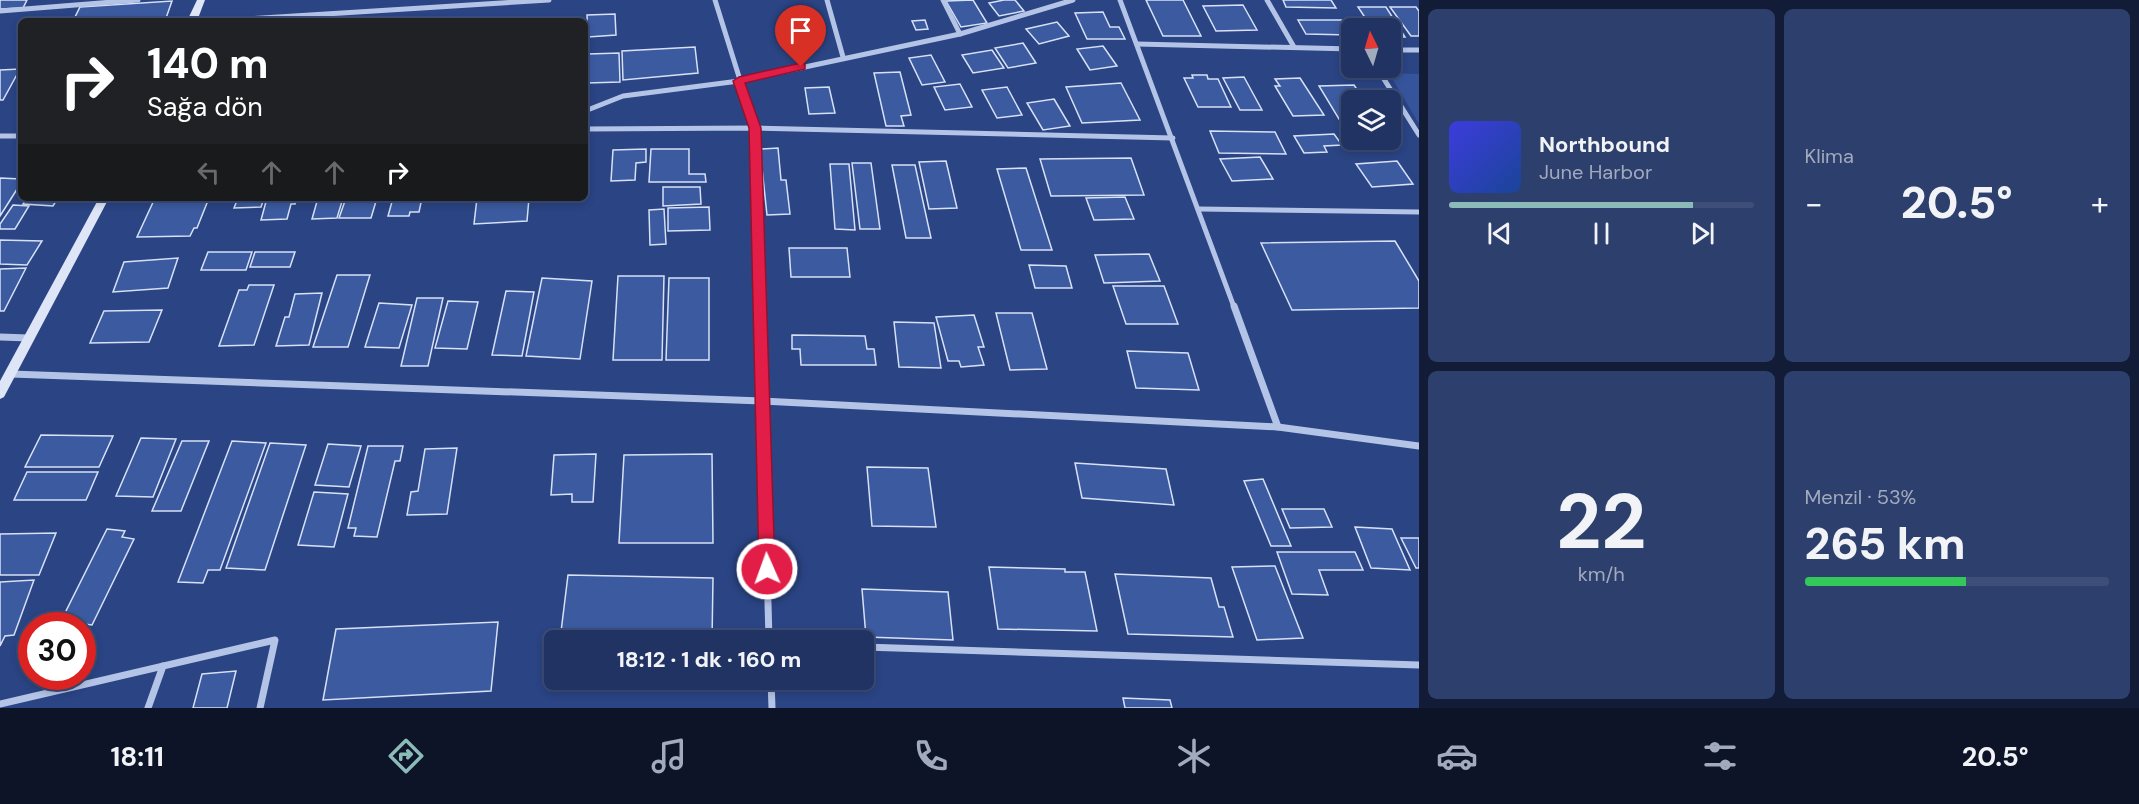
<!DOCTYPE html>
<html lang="tr">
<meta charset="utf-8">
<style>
:root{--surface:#203363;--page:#2d3f6c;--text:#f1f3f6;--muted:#a2aabe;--line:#3d4e78;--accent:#8bbbb9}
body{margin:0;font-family:"DM Sans",sans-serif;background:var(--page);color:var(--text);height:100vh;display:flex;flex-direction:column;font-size:22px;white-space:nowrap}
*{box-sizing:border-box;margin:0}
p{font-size:20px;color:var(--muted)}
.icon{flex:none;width:33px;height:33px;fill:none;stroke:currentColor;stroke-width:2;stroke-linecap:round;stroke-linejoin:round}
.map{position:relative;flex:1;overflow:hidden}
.side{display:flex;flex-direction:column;gap:9px;padding:9px;background:#121c36;width:720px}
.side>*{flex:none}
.banner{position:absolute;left:18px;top:18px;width:570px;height:183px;border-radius:9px;box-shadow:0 3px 9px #0003,0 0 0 2px var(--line);background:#202124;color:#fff;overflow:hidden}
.needle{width:39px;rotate:355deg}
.tools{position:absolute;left:1341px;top:18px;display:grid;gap:12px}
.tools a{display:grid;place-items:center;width:60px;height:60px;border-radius:9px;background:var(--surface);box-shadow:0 3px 9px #0003,0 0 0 2px var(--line);font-size:30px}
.speed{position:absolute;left:18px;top:612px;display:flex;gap:12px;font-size:30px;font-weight:700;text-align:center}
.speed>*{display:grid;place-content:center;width:78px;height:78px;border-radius:50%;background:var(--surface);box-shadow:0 3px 9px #0003,0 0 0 2px var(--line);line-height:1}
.speed .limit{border:9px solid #d22;background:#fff;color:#111}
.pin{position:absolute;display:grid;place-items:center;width:51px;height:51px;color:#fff;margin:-62px -26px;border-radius:50% 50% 50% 0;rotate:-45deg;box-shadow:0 0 6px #0007}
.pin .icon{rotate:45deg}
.me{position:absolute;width:66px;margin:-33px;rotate:358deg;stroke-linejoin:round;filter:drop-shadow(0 0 4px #0008)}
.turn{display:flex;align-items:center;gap:21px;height:126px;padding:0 30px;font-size:27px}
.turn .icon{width:78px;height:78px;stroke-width:2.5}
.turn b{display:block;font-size:42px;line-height:51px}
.lanes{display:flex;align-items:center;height:57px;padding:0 30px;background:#0003;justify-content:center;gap:30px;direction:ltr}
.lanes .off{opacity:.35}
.big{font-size:45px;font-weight:800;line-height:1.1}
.side .widget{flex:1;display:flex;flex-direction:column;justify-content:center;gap:9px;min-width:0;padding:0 21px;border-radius:9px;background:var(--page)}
.side .dial{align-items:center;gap:0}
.dial b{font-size:78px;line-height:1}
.song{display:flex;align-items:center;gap:18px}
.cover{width:72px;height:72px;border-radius:9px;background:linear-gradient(135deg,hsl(240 70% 55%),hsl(220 70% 35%))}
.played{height:6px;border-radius:3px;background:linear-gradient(90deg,var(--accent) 80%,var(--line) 80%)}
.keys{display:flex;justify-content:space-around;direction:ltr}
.heat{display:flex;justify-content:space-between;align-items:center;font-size:33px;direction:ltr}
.charge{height:9px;border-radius:4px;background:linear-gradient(90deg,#34c759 53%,var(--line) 0)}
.side .tiles{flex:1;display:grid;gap:9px;grid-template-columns:repeat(2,1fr)}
.trip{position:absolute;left:544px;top:630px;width:330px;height:60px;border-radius:9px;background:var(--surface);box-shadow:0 3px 9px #0003,0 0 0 2px var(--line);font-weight:800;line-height:60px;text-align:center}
.menu{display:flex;height:96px;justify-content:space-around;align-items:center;background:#0d1428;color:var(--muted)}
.menu .icon{width:42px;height:42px}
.menu .current{color:var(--accent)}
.menu b{font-size:27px;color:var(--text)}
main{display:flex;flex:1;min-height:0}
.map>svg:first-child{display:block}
.green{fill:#35549b}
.building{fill:#3b5aa0;stroke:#d7e1f6;stroke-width:1.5}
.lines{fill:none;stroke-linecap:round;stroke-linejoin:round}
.street-far1{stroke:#b4c4e7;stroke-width:5}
.street{stroke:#b4c4e7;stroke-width:7}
.secondary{fill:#dde5f6;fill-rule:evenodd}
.route{fill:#e11d48;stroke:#92132f;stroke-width:1.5}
</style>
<main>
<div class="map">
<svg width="1419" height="708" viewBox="0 0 1419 708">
<rect width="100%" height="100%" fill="#2a4484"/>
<path class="green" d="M1389,73L1419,74V124Z"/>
<g class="building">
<path d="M0,0H27L23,8L0,9Z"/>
<path d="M973,0L987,23L961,27L946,1Z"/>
<path d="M1004,0H1015L1024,11L999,16L989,3Z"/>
<path d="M1146,0H1183L1201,36H1163Z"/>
<path d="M1283,0H1331L1336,8L1286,7Z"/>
<path d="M172,1L165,21H73L80,7Z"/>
<path d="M1243,5L1257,30L1216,31L1203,6Z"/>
<path d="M1358,7H1386L1405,37H1390V28H1372Z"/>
<path d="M1390,7H1416L1419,11V36H1411Z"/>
<path d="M1103,12L1110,27H1119L1125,39H1087L1075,13Z"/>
<path d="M615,14L616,35L588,37L587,15Z"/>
<path d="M925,20L928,29L916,30L912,21Z"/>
<path d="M1298,20H1342L1350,35L1306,34Z"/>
<path d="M1057,22L1069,36L1039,44L1026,29Z"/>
<path d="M1023,43L1036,63L1008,68L995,48Z"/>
<path d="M1103,46L1117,66L1090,70L1077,49Z"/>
<path d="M695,47L698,73L623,80L622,51Z"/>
<path d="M992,50L1004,68L973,73L962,55Z"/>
<path d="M619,53L620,82L587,83L588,54Z"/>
<path d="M931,55L945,82L922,85L909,58Z"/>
<path d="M20,69L3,100H0V70Z"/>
<path d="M900,72L911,115L901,116L904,126H886L874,73Z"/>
<path d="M1192,75H1207L1208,79H1218L1231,107H1198L1184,78H1193Z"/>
<path d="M1244,77L1262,110H1240L1223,78Z"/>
<path d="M1300,78L1324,115L1293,116L1275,86H1280L1275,79Z"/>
<path d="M1121,83L1140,120L1082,123L1066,87Z"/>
<path d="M960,84L972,107L945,110L934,87Z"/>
<path d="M1354,85L1364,100H1352V128L1345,129L1319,86Z"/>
<path d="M829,87L835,113L809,114L805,88Z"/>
<path d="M1007,87L1022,115L997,118L982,90Z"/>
<path d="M1054,99L1070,126L1043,130L1027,103Z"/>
<path d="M1210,131L1275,132L1286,154L1219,153Z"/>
<path d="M1334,134L1342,145L1324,146L1327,152L1304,153L1294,136Z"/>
<path d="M778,148L781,180H786L790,214L767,215L760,149Z"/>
<path d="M646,149V162L636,163L635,180L611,181L613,150Z"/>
<path d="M651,149H689V174H705L706,182H649Z"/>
<path d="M1260,157L1273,179L1232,181L1220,159Z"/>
<path d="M1131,158L1144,195L1051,196L1040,159Z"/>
<path d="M946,161L957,208L929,209L919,162Z"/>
<path d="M1397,161L1413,184L1372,187L1356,164Z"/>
<path d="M852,163H871L880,229H860Z"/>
<path d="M830,164H849L855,230L835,229Z"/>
<path d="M892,165H915L931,238H906Z"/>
<path d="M1026,168L1052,250H1021L997,169Z"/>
<path d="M0,178L21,179V183L0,216Z"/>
<path d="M663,187H700L701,204L663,206Z"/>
<path d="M1125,197L1134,219L1094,220L1086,198Z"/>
<path d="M27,198H58L53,206L23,204Z"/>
<path d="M155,198H209L197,228H194L190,236L137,237Z"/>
<path d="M238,198H264L261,207L234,208Z"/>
<path d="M267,198H297L295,204H291L287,219L261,220Z"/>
<path d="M318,198H343L337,218L312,219Z"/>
<path d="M346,198H377L371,218H339Z"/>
<path d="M393,198H422L419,212H410L409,216H388Z"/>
<path d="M477,198H529L527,221L474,224Z"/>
<path d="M13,205L29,206L15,229H0V224Z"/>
<path d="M709,207L710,230L668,231V208Z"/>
<path d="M664,209L666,244L650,245L649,210Z"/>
<path d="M0,240L42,241L27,265L0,264Z"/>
<path d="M1395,241L1419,281V308L1292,310L1261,243Z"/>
<path d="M789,248H847L850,277H791Z"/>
<path d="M208,252H252L246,270H201Z"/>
<path d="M255,252H295L290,267H250Z"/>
<path d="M1149,254L1160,281L1104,283L1095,255Z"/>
<path d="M178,258L168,288L113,292L124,262Z"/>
<path d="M1029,265L1066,266L1072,288H1035Z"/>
<path d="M26,268L4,311H0V269Z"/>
<path d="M337,275H370L348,347H313Z"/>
<path d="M618,276H664L662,360H613Z"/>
<path d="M542,278L592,281L580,359L526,356Z"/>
<path d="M669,278H709V360H666Z"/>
<path d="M249,285H274L254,345L219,346L239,290H247Z"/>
<path d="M1113,286H1164L1178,324H1126Z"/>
<path d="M506,291L534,292L522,356L492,355Z"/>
<path d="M322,293L309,345L276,346L285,317H289L295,294Z"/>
<path d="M417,298H443L428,366H401Z"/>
<path d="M448,301L478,302L467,349L435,348Z"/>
<path d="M379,303L412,305L399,348L365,347Z"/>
<path d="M162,310L149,342L90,343L104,311Z"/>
<path d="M996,313H1032L1047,369L1010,370Z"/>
<path d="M974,315L984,347H978L984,365L961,367L959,361H948L936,317Z"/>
<path d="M894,322L934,323L941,368L899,367Z"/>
<path d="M792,335L865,336L867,349H874L876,365H801L800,349H792Z"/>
<path d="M1127,351L1188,353L1199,390L1136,388Z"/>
<path d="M41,435L113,436L99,467H25Z"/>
<path d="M141,438L176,439L153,497L116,496Z"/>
<path d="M182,441H209L181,511H152Z"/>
<path d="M232,441L266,443L220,570H208L203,583L178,582Z"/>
<path d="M270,443L306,445L265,570L226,568Z"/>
<path d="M328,444L361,446L349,487L315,485Z"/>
<path d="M368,446H403L400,461H395L377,537L354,536L356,528H348Z"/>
<path d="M457,448L447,514L407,515L411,492L418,491L425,449Z"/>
<path d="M596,454L593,502H572V494L551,495L554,455Z"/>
<path d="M712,454L713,543H619L624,455Z"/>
<path d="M1075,463L1166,469L1174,505L1082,498Z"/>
<path d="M867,467L928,468L936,527L872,526Z"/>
<path d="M27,472H98L86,500H14Z"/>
<path d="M1263,479L1291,546H1271L1244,481Z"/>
<path d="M314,492L348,494L334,547L298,545Z"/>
<path d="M1282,509H1324L1332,527L1290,528Z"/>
<path d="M1355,527L1392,529L1410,570L1371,568Z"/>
<path d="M107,529L125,531L122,537L134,539L92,625L61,621Z"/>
<path d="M56,533L39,575H0V534Z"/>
<path d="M1401,538H1419V568H1416Z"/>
<path d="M1277,552H1355L1363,570H1319L1328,595L1292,594Z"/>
<path d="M1275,566L1303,638L1257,640L1232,567Z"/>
<path d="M989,567L1065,569V572H1085L1097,631L998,629Z"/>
<path d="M1115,574L1211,578L1219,607H1224L1233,637L1128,634Z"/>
<path d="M568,575L713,578L712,640H560Z"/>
<path d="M34,580L14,635L5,636L0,646V582Z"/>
<path d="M862,589L948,592L953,640L866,637Z"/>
<path d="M498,622L491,691L323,700L336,629Z"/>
<path d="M236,671L227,708H193L202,674Z"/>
<path d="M1123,698L1170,700L1172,708H1125Z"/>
</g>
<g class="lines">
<g class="street-far1">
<path d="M715,0L755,128L760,307"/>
<path d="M827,0L843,57"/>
<path d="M943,0L960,34"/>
<path d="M1120,0L1234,307"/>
<path d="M1267,0L1294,47"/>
<path d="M0,11L138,0"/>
<path d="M215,21L549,0"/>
<path d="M1137,44L1352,49"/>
<path d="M1390,50H1419"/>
<path d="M1377,68L1419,135"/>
<path d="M585,111L623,96L739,81L960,34L1073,0"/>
<path d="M585,129L755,128L1173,138"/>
<path d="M0,136H21"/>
<path d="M1199,209L1419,212"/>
</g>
<g class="street">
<path d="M760,306L769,640"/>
<path d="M1234,306L1278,427"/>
<path d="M0,337L29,338"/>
<path d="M11,374L762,401L1278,427L1419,446"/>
<path d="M864,647L1419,665"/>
<path d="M771,680L772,708"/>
<path d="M0,704L275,640L260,708"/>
<path d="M148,708L163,666"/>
</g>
<g class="secondary">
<path d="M197,0H205L197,21H187Z"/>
<path d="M99,198H109L4,397L0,399V381Z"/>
</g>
</g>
<path class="route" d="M801,63L805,64V69L745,83L761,128L775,569L773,574L767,577L761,574L759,569L749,128L733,81L739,77Z"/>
</svg>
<div class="tools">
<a><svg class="needle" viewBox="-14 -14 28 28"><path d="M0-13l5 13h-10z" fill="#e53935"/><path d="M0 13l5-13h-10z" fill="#a2aabe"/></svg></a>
<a><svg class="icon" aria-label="layers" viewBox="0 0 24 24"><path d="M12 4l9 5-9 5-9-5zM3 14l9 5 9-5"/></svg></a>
</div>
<div class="speed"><div class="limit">30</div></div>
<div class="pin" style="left:801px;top:67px;background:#d93025"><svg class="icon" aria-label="arrive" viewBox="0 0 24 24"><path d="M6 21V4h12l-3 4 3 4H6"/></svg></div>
<svg class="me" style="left:767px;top:569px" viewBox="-20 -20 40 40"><circle r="17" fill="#e11d48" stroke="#fff" stroke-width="3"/><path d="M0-11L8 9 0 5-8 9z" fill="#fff"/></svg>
<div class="trip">18:12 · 1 dk · 160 m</div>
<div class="banner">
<div class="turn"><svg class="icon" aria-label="right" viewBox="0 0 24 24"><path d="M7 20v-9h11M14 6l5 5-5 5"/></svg><div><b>140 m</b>Sağa dön</div></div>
<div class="lanes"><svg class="icon off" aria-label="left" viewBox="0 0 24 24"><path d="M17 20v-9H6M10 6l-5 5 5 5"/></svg><svg class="icon off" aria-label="ahead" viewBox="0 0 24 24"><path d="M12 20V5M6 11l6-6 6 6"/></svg><svg class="icon off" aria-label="ahead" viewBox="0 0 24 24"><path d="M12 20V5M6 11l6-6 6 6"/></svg><svg class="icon" aria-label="right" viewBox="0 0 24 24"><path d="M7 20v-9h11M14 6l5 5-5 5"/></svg></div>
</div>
</div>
<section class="side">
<div class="tiles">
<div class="widget">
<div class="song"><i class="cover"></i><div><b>Northbound</b><p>June Harbor</p></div></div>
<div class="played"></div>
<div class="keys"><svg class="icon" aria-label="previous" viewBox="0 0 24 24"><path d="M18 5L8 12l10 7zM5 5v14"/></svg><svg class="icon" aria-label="pause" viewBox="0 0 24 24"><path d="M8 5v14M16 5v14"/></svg><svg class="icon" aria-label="next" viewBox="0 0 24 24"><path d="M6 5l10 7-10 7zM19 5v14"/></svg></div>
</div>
<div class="widget"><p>Klima</p>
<div class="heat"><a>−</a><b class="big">20.5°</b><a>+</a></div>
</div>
<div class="widget dial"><b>22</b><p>km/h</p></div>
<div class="widget"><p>Menzil · 53%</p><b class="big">265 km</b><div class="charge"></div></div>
</div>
</section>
</main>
<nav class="menu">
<b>18:11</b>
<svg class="icon current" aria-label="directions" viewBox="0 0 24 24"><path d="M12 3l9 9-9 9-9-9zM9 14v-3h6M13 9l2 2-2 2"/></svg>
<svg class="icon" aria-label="music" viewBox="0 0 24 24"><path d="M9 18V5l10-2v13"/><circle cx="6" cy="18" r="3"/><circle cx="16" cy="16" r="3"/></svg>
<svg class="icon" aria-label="phone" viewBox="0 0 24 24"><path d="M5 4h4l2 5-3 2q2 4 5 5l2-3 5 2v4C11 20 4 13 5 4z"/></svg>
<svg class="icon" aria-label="climate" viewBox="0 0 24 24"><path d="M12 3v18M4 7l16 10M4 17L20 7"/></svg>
<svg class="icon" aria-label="car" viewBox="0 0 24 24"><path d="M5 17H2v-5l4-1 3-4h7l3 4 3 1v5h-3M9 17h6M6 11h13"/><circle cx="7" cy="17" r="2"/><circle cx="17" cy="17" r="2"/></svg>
<svg class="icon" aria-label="filters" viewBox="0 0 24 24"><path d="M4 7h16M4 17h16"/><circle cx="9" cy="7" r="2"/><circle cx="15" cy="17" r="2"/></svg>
<b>20.5°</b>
</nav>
